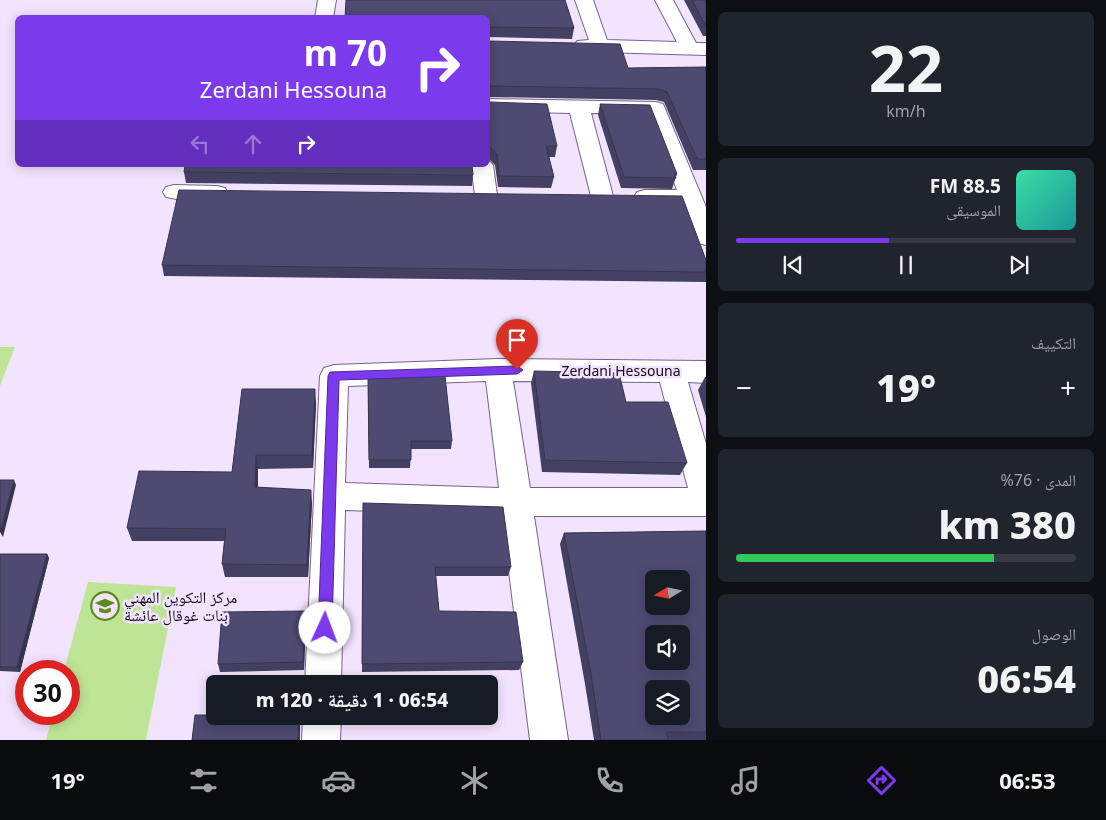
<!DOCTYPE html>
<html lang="ar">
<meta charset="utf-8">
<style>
:root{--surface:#171b24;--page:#20242c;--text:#f1f3f6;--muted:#9ea1a6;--line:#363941;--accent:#7c3aed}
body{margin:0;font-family:"Noto Sans","Noto Naskh Arabic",sans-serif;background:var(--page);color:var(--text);direction:rtl;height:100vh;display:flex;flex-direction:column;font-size:19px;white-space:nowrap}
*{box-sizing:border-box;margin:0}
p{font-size:16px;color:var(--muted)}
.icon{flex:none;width:28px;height:28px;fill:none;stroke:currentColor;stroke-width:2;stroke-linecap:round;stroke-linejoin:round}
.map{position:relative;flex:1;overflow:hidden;direction:ltr}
.drawer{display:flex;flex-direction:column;gap:12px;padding:12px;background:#0d0f14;width:400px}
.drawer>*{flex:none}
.hud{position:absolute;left:15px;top:15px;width:475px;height:152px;border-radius:8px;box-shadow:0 2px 12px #0003;direction:rtl;background:#7c3aed;color:#fff;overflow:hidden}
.needle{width:32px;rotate:260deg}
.controls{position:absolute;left:645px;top:570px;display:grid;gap:10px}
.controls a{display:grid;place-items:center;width:45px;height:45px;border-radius:8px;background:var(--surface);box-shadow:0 2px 12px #0003;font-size:25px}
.speed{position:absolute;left:15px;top:660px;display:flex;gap:10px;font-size:25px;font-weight:700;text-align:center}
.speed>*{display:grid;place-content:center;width:65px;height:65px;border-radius:50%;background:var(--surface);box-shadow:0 2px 12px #0003;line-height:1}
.speed .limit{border:8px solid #d22;background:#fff;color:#111}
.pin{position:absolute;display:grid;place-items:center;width:42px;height:42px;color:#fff;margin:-51px -21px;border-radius:50% 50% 50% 0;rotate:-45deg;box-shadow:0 0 5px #0007}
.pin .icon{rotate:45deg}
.me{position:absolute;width:55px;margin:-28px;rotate:2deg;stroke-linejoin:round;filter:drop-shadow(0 0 4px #0008)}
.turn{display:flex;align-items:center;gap:18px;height:105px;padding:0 20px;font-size:22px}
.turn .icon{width:65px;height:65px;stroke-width:2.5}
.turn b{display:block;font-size:35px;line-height:42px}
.lanes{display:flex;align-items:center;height:48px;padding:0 20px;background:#0003;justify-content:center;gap:25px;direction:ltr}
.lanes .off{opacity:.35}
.big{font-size:38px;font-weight:800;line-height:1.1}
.drawer .widget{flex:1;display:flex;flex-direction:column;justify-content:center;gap:8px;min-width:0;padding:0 18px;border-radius:8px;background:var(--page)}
.drawer .dial{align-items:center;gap:0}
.dial b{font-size:65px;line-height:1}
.song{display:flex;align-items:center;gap:15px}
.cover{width:60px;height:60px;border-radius:8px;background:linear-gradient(135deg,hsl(160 70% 55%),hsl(180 70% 35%))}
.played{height:5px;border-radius:2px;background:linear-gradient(90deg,var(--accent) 45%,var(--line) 45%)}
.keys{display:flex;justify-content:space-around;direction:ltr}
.heat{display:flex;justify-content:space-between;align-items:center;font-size:28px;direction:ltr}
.charge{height:8px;border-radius:4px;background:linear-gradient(90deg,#34c759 76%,var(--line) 0)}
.trip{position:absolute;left:206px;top:675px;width:292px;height:50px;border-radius:8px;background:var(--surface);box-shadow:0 2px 12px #0003;font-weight:800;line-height:50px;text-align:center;direction:rtl}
.tabs{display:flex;height:80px;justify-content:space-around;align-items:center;background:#090b0e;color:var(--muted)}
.tabs .icon{width:35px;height:35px}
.tabs .selected{color:var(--accent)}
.tabs b{font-size:22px;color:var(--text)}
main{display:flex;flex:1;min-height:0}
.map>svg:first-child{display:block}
.green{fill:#bee595}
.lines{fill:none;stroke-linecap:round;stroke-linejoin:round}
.minor-casing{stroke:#776288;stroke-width:2}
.minor{fill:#fff;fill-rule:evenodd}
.wall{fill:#444061}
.shaded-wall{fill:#37344f}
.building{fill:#4f4a71;stroke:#37344f;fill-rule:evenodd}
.route{fill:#7c3aed;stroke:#51269a}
.labels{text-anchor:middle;stroke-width:5;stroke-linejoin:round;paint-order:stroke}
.street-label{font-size:14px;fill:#120a18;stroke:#f2e4ff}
.near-poi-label{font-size:16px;fill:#120a18;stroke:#f2e4ff;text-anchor:start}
</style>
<main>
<section class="drawer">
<div class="widget dial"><b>22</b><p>km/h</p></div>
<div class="widget">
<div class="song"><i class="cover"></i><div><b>88.5 FM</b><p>الموسيقى</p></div></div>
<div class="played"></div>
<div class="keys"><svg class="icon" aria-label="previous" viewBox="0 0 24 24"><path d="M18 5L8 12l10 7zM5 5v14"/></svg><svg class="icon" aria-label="pause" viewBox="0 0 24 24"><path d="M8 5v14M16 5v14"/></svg><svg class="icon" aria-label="next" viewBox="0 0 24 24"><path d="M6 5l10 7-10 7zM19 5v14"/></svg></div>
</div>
<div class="widget"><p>التكييف</p>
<div class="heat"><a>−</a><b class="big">19°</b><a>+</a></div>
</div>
<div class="widget"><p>المدى · 76%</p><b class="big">380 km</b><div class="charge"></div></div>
<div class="widget"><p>الوصول</p><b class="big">06:54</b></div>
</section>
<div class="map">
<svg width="706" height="740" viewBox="0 0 706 740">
<rect width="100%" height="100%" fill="#f2e4ff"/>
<g class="green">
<path d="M0,347H15L0,386Z"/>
<path d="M88,582L176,587L146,740H46L53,714H69V671H64Z"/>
</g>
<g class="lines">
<defs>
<g id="minor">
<path d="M318,0H336L333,18H315Z"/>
<path d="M575,0H593L607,40L677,42L655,0H673L696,43H706V55L600,52L577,49L575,45L577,41L589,40Z"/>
<path d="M488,99L656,102L663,104L706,207V245L698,243L682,205L645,204L637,202L634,197L637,192L645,190H677L648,114L591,113L613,196L610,201L602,203L594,201L591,196L570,113L488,111Z"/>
<path d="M488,160L493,165L497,195L494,200L486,202L478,200L475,195L471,165H488Z"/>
<path d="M174,185L217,186L225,188L228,193L225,198C208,203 183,201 166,197L163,192L166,187Z"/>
<path d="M498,359L706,361V383L688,382L706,444V516H534L568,740H530L502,515L345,510L341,684H305L320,376L324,368L334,365ZM486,381L499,488L345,483L348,386ZM513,381L660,382L688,488H530Z"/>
<path d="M303,716H341L340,740H302Z"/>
</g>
</defs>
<use href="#minor" class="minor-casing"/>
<use href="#minor" class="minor"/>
</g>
<g class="wall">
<path d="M684,0H706V36H703Z"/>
<path d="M488,18L574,28L572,39L488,37V41L628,68L706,67V170H693L664,102L656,100L488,97V100L489,102L557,146L555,157H549L554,177L551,188L498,187L495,165L488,158V159Z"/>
<path d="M600,104L677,174L672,189L621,188L598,115Z"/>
<path d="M184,172L473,175L472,186L186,183Z"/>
<path d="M706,260V282L164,276L162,265Z"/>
<path d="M534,371L626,402L687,463L680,475L542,472L531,383Z"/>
<path d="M705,377H706V417L698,390Z"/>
<path d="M368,387L452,441L451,449H411L410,468H369Z"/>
<path d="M316,403L313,468L258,469V488L312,503L308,577H225L222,564L224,541H132L127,528L232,472Z"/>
<path d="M363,503L511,567L508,576H435L439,611L523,662L519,670L362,672Z"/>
<path d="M706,531V740H594L585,684L560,544L564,533Z"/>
<path d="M0,554H47L49,558L20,672L0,671Z"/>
<path d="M306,619L304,670L220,672L218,664Z"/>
</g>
<g class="shaded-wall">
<path d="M315,389L316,403L313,468L312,455Z"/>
<path d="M256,455L258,469L257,501L255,487Z"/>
<path d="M14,480L16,485L3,537L0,532Z"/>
<path d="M311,490L312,503L308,577L307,565Z"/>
<path d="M47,554L49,558L20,672L17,667Z"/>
<path d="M305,611L306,619L304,670L303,662Z"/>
<path d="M299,716L300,723V740H298Z"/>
</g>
<g class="building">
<path d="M346,0H565L574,28L489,27L488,29V18H345Z"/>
<path d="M692,0H706V26Z"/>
<path d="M488,29V41L620,44L628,68L706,67V159H697L667,92L659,89L490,86L488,88V100L489,102L547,104L557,146H546L554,177L499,176L497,154L490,147L488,152Z"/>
<path d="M600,104L650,105L677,174H674L676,178L624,177Z"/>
<path d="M185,165H472L473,175L184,172Z"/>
<path d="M179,190L682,196L706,260V272L162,265Z"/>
<path d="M534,371L619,373L626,402H668L687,463L545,460Z"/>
<path d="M445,376L452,441H411V460H369L368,379Z"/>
<path d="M242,389H315L312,455H256L255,487L311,490L307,565L222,564L226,529L127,528L139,471L232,472Z"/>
<path d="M0,480H14L0,532Z"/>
<path d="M363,503L503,507L511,567H435L439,611L516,612L523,662L362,664Z"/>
<path d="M706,531V732H666L668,740H601L591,674L564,533ZM654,579H681V606H654ZM654,634H681V661H654ZM654,689H681V716H654Z"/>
<path d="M0,554H47L17,667H0Z"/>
<path d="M305,611L303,662L218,664L222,612Z"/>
<path d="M195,715H215V716H299L298,740H192Z"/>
</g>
<path class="route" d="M517,366L523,370L517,374L339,380L332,628L330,632L325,634L320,632L318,628L328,376L330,372Z"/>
<defs>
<symbol id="university-ring" viewBox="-11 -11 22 22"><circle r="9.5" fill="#f2e4ff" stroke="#5e8a1a" stroke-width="1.5"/><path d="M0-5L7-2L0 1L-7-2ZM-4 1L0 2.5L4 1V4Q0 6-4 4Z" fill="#5e8a1a"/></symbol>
</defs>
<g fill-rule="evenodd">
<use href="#university-ring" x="89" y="590" width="32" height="32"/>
</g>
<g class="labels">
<g class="street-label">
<text x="621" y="376">Zerdani Hessouna</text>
</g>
<g class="near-poi-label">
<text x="124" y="603">مركز التكوين المهني<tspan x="124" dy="18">بنات غوقال عائشة</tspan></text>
</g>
</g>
</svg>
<div class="controls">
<a><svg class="needle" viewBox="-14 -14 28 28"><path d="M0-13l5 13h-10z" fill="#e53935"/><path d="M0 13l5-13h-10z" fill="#9ea1a6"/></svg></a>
<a><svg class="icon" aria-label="sound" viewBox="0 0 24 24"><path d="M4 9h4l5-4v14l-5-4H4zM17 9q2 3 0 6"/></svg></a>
<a><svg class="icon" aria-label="layers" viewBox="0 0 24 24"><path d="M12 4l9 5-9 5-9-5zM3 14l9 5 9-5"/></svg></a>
</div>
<div class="speed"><div class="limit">30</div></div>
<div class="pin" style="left:517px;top:370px;background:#d93025"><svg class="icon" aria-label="arrive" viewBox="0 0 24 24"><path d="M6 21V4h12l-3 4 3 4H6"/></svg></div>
<svg class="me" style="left:325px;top:628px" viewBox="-20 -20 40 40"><circle r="19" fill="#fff"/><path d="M0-13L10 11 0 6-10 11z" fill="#7c3aed"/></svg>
<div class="trip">06:54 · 1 دقيقة · 120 m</div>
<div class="hud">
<div class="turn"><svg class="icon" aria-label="right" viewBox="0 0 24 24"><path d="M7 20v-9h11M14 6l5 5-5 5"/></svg><div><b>70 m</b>Zerdani Hessouna</div></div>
<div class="lanes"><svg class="icon off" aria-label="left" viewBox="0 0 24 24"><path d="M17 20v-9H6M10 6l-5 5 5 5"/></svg><svg class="icon off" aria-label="ahead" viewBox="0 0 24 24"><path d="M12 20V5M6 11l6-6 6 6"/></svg><svg class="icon" aria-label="right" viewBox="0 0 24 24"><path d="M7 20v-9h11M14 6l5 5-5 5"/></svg></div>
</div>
</div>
</main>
<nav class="tabs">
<b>06:53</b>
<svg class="icon selected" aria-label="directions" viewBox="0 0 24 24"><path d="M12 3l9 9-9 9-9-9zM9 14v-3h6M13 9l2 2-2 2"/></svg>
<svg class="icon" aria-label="music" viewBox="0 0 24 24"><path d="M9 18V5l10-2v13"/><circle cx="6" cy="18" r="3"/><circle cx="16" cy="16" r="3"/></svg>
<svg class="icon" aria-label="phone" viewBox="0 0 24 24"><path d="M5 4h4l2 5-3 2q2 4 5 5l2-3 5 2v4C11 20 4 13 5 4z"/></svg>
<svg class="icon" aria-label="climate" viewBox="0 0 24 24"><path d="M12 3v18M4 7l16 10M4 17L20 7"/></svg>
<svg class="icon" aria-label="car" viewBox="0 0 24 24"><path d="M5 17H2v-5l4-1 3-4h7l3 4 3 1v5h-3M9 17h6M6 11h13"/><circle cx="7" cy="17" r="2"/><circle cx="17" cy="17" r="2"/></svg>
<svg class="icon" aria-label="filters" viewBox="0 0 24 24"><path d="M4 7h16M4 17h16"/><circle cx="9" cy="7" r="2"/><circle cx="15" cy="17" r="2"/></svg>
<b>19°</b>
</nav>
